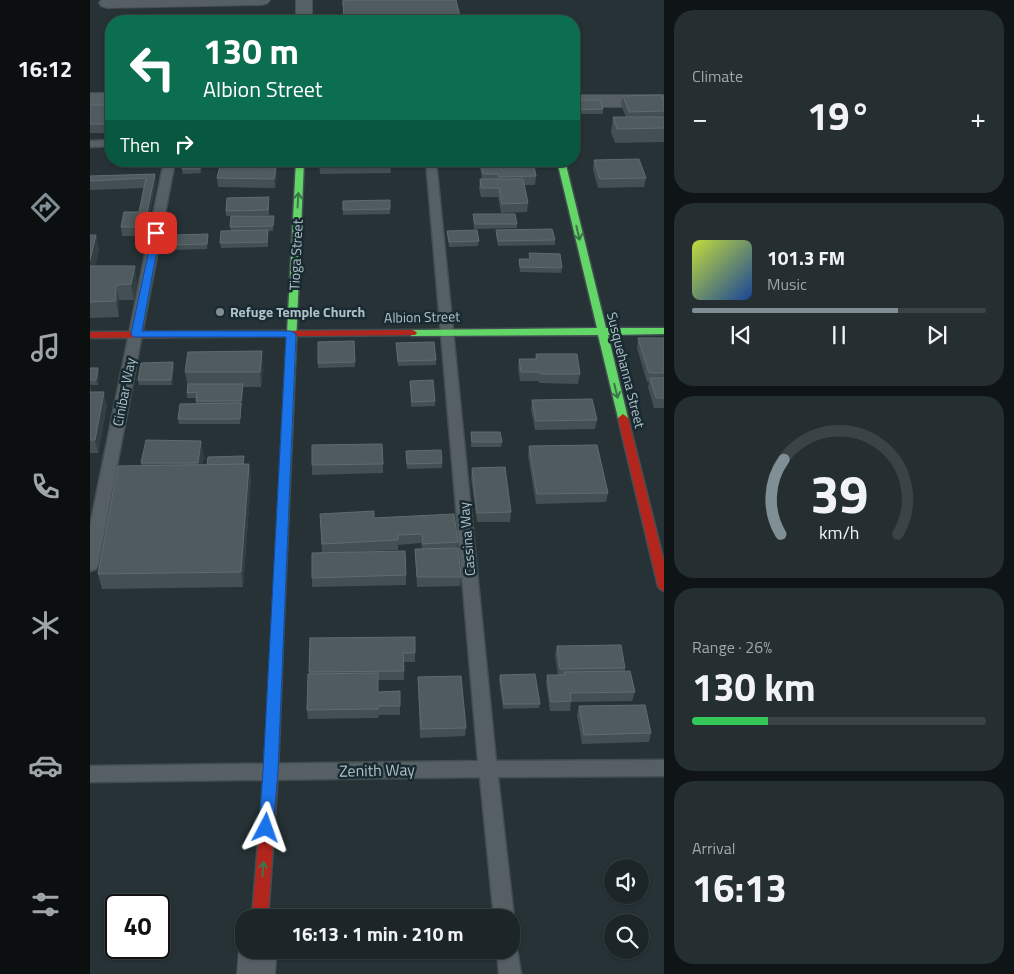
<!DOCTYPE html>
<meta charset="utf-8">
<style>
:root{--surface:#1c2628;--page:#252e30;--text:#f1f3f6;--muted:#a0a5a8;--line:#3a4345;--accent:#7f8f95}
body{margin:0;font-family:"Titillium Web",sans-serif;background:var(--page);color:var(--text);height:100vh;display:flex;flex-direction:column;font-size:19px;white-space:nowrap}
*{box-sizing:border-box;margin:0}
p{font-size:16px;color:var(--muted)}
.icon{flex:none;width:28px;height:28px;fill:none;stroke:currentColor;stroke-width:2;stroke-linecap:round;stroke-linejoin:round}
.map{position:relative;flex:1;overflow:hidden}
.sheet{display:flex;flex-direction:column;gap:10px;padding:10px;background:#0f1516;width:350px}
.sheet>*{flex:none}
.hud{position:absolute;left:15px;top:15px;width:475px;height:152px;border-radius:20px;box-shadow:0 1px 4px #0004,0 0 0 1px var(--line);background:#0b6e4f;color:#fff;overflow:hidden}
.tools{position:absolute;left:514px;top:859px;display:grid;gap:10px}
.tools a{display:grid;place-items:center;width:45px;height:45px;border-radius:50%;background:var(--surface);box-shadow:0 1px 4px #0004,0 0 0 1px var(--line);font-size:25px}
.speed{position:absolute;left:15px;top:894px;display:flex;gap:10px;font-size:25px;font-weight:700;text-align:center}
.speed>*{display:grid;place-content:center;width:65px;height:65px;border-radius:50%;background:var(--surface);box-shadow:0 1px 4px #0004,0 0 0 1px var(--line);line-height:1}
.speed .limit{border:2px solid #111;border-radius:8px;background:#fff;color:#111}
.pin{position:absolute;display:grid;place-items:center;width:42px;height:42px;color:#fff;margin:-21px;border-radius:10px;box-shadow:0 2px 8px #0006}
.me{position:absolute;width:55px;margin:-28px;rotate:4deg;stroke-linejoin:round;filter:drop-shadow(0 0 4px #0008)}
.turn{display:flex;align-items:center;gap:18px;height:105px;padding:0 15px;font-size:22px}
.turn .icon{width:65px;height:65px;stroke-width:2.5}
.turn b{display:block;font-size:35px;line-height:42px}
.then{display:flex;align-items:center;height:48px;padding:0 15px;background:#0003;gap:10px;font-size:19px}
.big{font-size:38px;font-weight:700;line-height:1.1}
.sheet .card{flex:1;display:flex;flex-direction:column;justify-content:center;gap:8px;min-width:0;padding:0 18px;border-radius:20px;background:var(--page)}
.sheet .dial{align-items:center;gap:0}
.dial svg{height:130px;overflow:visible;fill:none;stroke:var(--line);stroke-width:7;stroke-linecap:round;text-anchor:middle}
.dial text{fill:var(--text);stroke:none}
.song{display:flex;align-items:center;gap:15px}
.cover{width:60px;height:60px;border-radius:8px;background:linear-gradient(135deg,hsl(70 70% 55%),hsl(220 70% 35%))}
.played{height:5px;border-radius:2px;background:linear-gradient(90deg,var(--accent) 70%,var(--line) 70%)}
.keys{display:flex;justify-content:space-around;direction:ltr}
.heat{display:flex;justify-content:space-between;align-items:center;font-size:28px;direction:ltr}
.charge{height:8px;border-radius:4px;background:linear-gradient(90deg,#34c759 26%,var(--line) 0)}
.trip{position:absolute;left:145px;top:909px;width:285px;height:50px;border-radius:20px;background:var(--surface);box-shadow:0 1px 4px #0004,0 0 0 1px var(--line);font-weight:700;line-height:50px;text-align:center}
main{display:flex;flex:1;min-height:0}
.tab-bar{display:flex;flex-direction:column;width:90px;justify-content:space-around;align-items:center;background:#0b0f10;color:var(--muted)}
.tab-bar .icon{width:35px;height:35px}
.tab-bar .selected{color:var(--accent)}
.tab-bar b{font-size:22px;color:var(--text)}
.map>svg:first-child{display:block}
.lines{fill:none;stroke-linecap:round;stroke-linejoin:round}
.lane-casing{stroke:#434e52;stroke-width:3}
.street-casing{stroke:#434e52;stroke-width:2}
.fast-casing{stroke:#434e52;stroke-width:3}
.jam-casing{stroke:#434e52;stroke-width:3}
.lane{fill:#566064;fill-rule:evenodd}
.street{fill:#566064;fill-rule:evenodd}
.fast{fill:#63d668;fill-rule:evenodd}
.jam{fill:#b3261e;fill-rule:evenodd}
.wall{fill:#434f53}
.shaded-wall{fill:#333e42}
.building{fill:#4f5b5f;stroke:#5e6b70}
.oneway{stroke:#3a774a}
.route{fill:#1a73e8;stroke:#114b97}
.poi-dot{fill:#7f8f95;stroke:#192a31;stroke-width:2}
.labels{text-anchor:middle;stroke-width:5;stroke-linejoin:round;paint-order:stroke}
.street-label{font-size:14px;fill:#afc1c8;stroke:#192a31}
.poi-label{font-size:14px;font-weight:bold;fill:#afc1c8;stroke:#192a31;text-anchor:start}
.near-street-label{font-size:16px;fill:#afc1c8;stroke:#192a31}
</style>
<main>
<nav class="tab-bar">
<b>16:12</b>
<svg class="icon selected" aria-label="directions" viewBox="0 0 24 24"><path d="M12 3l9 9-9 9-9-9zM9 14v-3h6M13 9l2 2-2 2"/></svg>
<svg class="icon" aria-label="music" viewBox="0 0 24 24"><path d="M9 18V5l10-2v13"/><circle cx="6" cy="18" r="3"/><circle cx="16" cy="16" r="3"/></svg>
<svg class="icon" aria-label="phone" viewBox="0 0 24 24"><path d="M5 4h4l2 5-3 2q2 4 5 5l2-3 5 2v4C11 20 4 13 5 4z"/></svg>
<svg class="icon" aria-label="climate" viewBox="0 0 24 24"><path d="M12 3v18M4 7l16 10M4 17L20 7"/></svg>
<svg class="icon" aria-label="car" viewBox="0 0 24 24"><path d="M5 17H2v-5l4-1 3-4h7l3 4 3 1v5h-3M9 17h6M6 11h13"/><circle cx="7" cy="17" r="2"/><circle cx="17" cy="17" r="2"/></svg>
<svg class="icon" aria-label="filters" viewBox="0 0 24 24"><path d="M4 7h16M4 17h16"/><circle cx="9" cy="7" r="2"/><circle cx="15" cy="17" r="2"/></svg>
</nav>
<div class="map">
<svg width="574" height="974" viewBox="0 0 574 974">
<rect width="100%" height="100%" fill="#263236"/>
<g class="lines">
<defs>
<g id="lane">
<path d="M21,140V146L0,147V141Z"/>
<path d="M74,161H85L8,565L6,569L0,571V526Z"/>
<path d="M336,161H346L406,761L574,760V776L408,777L424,918L421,925V918H404L390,777L0,782V766L388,761Z"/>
<path d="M421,941L424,943L427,950L431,974H409L407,950H421Z"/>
</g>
<g id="street">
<path d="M11,0H180L178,3L172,5L17,8L11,6L9,3Z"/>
<rect x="206" y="0" width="16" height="21"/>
<rect x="0" y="93" width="21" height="12"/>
<rect x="484" y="95" width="90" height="12"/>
<path d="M154,938V950H187L185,974H147L149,950Z"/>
</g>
<g id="fast">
<path d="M206,161H214L193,641L191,645L187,646L183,645L181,641Z"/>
<path d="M467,161H475L516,328H574V334L518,335L538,418L533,422L528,418L508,335L322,336L317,333L322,330L507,328Z"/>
</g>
<g id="jam">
<path d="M322,330L325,331L327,333L325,335L0,338V332Z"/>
<path d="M533,414L538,418L574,562V591L570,589L568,586L528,418Z"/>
<path d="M187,636L191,637L193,641L188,771L178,918H162L174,771L181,641L183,637Z"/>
</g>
</defs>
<use href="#lane" class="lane-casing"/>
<use href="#street" class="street-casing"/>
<use href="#fast" class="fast-casing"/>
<use href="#jam" class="jam-casing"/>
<use href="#lane" class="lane"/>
<use href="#street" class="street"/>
<use href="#fast" class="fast"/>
<use href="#jam" class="jam"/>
</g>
<g class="wall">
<path d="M252,0H366L370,16L369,21H254L253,5H252Z"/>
<path d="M533,96L574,102V142L525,143L521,132L523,117H536L531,105Z"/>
<path d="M484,100L513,109V114H484Z"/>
<path d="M0,105H21V125L19,133H0Z"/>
<path d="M504,160L556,178L554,187L508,188L503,169Z"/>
<path d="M94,161H113L111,173L93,174L92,169Z"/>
<path d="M229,161H300L301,173L230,174Z"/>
<path d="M390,161H443L446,176L445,185H434L438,203L437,212L411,213L408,197H391L389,188L390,179H392L390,168Z"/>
<path d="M65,174L66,183L55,236H32L31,227L49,212L54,188L0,190V176Z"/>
<path d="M187,177L185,188L128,187L127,178Z"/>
<path d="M300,200V214L253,215V201Z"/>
<path d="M179,202V215L136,216V211Z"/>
<path d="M383,214L427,224V228L384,229L383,219Z"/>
<path d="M184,216L183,231H178V247L131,248L130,243L141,231L140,227Z"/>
<path d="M406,230L465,240V245L408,246L406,235Z"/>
<path d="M357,231L389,241L388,246L359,247Z"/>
<path d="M0,235H6L9,250L5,266L47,282L44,300H29V317L0,318Z"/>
<path d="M118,239L117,249L84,250V245Z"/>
<path d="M439,253L472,268L471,273L430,272L429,264V259H439Z"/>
<path d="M548,338H574V408H564L558,387L559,382H557L547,348Z"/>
<path d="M264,341L265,367L228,368V363Z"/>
<path d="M306,343L346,360V365L308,366Z"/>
<path d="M446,354L490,374L488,384L449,383V381H430L428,368L429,359H445Z"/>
<path d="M83,362L84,367L82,385H49L48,380Z"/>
<path d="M173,367L171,387H153L152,406H151L150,424H89L88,419L106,404V398H97V393L98,388L95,372Z"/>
<path d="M0,368L9,373L8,385H0L1,392L17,405L8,453H0Z"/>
<path d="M320,381L345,401V406L321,407Z"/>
<path d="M442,400L507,420L505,429L445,430L441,410Z"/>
<path d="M381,432L412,442L411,447H381Z"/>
<path d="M439,446L518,493L516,502L446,504L438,456Z"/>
<path d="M316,451L352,463V468L317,469Z"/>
<path d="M114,456L112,465L154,461V464H159L161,480L153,587L12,589L8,574L52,466L51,463Z"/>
<path d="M293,464V473L222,475V465Z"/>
<path d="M382,468L421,512L420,522H387L381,478Z"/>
<path d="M230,514L284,518L368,542L367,548L371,577L370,586L327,587L325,549H332L331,543L308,545V550L234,553L316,575V585L222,587V578L232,553Z"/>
<path d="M220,638L325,653V662H314V680H288V692L310,691V715H289L288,718L218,719L217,710L219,674Z"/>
<path d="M467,646L535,668V671L545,692L542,701L481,702L480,711H460L456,684L457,675H468L465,655Z"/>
<path d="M410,675L450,704L449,708L413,709L409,680Z"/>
<path d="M328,677L376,728L375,736L330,738L328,686Z"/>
<path d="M489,706L561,733L559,742L492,744L487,715Z"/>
</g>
<g class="shaded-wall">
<path d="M21,110V125L19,133L18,124Z"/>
<path d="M112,161H113V163L111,173L110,169Z"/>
<path d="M186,168L187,177L185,188L184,179Z"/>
<path d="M65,174L66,183L55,236L54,227Z"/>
<path d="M6,235L9,250L2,282L0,274V260Z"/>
<path d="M45,266L47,282L44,300L41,284Z"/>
<path d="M26,285L29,300V317L26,301Z"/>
<path d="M172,351L173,367L171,387L170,372Z"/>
<path d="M83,362L84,367L82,385L81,380Z"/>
<path d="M8,368L9,373L8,385L6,380Z"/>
<path d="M153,384V389L152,406L151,401Z"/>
<path d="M14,392L17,405L8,453L5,440Z"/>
<path d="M111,441L114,456L110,478L108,463Z"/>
<path d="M159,464L161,480L153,587L151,572Z"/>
</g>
<g class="building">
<path d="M262,0H366L370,16L330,17L331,21H254L253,1Z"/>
<path d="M571,95L574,102V111L539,112L533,96Z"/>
<path d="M484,100H510L513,109L484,110Z"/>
<path d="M0,105H21V110L18,124H0Z"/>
<path d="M523,117H574V128L527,129Z"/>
<path d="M549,159L556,178L510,179L504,160Z"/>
<path d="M94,161H112L110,169H92Z"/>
<path d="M229,161H300L301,164L229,165Z"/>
<path d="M391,161H443L446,176L409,177L408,174H393Z"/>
<path d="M130,166L186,168L184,179L127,178Z"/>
<path d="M65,174L54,227H31L34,212H49L56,178L0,181V176Z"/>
<path d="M390,179H433L438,203L412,204L409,188H391Z"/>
<path d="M179,197L178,210L136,211L137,198Z"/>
<path d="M300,200V209L253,210V201Z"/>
<path d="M383,214H425L427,224H385Z"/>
<path d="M141,216H184L183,226L140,227Z"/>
<path d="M462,229L465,240L408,241L406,230Z"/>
<path d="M178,230L177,242L130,243L131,231Z"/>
<path d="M387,230L389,241L359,242L357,231Z"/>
<path d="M118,234L117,244L84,245L85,235Z"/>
<path d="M0,235H6L0,260Z"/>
<path d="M439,253L470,254L472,268L430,267L429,259H440Z"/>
<path d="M0,266H45L41,284L26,285V301L0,302Z"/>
<path d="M548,338H574V373H559Z"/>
<path d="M264,341L265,362L228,363V342Z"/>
<path d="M344,342L346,360L308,361L306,343Z"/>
<path d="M172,351L170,372H95L98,352Z"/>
<path d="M446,354H487L490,374H451V372H431L429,359H447Z"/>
<path d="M83,362L81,380H48L51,363Z"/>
<path d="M0,368H8L6,380H0Z"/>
<path d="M560,378H574V398H566Z"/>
<path d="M343,380L345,401L322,402L320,381Z"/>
<path d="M98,384H153L151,401H106L107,392L97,393Z"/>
<path d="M0,392H14L5,440H0Z"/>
<path d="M502,399L507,420L446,421L442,400Z"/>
<path d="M151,403L150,419H88L90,404Z"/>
<path d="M381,432H410L412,442H382Z"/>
<path d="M56,440L111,441L108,463H51Z"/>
<path d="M292,444L293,464L222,465V445Z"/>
<path d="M507,445L518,493L447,494L439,446Z"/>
<path d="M351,450L352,463L317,464L316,451Z"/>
<path d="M154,456L153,464L117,465L118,457Z"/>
<path d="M159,464L151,572L8,574L28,466Z"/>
<path d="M415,467L421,512L387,513L382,468Z"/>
<path d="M284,511V518L364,514L368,542L333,544L332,534L308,535V540L232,544L230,514Z"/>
<path d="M368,548L371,577H327L325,549Z"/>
<path d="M315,551L316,575L222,578V553Z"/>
<path d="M325,637V653H313L314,671L219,672L220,638Z"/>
<path d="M531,645L535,668L470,669L467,646Z"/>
<path d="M540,671L545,692L480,693L481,701L461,702L457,675H475L474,672Z"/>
<path d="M288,673V692L310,691V706H289L288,709L217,710L218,674Z"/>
<path d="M445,674L450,704H414L410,675Z"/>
<path d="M371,676L376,728L331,729L328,677Z"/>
<path d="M555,705L561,733L494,735L489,706Z"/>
</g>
<defs><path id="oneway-shaft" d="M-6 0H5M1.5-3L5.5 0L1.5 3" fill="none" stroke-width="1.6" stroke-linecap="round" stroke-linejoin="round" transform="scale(1.25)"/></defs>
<g class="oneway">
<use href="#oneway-shaft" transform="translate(208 200) rotate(-87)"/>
<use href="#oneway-shaft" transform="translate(488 233) rotate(77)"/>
<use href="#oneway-shaft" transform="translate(526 391) rotate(76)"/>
<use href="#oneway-shaft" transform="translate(173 869) rotate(-86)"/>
</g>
<path class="route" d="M63,231H66L70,233L52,331H201L206,334L188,771L183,828L181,833L176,834L171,833L169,828L173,771L196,337H43L41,334Z"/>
<circle class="poi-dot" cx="130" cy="312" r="5"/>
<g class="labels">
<g class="street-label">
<text transform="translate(206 255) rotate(-87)" y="5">Tioga Street</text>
<text transform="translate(332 317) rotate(-1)" y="5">Albion Street</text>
<text transform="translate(536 370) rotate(76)" y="5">Susquehanna Street</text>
<text transform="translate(34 392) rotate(-79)" y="5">Cinibar Way</text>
<text transform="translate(377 539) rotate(-95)" y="5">Cassina Way</text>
</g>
<g class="poi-label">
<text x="140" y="317">Refuge Temple Church</text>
</g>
<g class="near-street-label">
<text transform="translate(287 770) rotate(-1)" y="6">Zenith Way</text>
</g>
</g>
</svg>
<div class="tools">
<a><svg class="icon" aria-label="sound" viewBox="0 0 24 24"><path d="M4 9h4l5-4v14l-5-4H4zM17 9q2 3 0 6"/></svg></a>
<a><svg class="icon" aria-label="search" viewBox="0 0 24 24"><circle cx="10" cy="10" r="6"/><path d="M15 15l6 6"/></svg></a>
</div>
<div class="speed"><div class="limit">40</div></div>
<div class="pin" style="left:66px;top:233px;background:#d93025"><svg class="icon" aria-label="arrive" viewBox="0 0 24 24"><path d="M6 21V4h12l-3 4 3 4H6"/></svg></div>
<svg class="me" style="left:176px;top:828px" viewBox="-20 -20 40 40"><path d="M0-17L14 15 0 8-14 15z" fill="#1a73e8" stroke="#fff" stroke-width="4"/></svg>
<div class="trip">16:13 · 1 min · 210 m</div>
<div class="hud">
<div class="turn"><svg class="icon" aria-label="left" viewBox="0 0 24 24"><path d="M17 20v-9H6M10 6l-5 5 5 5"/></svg><div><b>130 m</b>Albion Street</div></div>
<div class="then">Then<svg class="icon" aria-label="right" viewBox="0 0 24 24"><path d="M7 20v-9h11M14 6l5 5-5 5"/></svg></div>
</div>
</div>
<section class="sheet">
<div class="card"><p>Climate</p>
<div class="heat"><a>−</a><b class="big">19°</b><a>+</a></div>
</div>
<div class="card">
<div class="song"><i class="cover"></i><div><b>101.3 FM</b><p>Music</p></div></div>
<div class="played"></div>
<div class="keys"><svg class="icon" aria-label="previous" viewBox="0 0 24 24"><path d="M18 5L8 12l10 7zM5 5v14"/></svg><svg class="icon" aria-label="pause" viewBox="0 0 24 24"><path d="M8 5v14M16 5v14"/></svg><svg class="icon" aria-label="next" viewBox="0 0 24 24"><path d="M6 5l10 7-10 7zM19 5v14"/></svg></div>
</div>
<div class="card dial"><svg viewBox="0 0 100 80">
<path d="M14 69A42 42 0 1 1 86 69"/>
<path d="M14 69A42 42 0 0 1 16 23" stroke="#7f8f95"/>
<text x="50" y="56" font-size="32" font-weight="700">39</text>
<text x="50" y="72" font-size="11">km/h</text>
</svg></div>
<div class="card"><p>Range · 26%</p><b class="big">130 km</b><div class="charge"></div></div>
<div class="card"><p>Arrival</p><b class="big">16:13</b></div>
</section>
</main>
